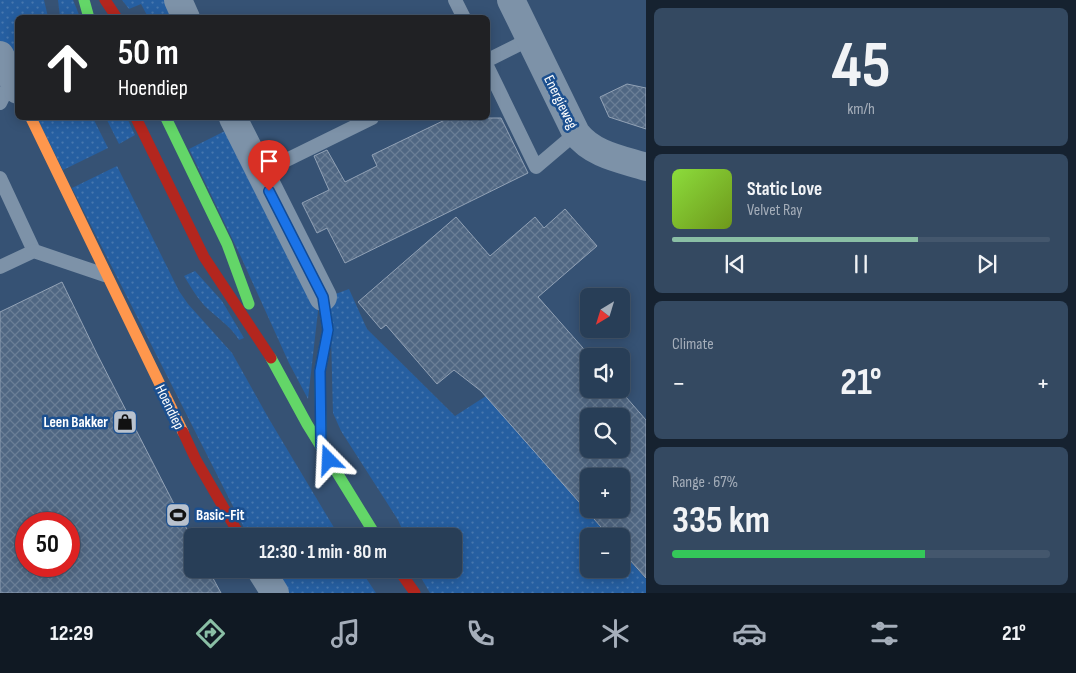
<!DOCTYPE html>
<meta charset="utf-8">
<style>
:root{--surface:#283e57;--page:#344961;--text:#f1f3f6;--muted:#a5aeba;--line:#44576d;--accent:#8abfa5}
body{margin:0;font-family:"Sofia Sans Condensed",sans-serif;background:var(--page);color:var(--text);height:100vh;display:flex;flex-direction:column;font-size:19px;white-space:nowrap}
*{box-sizing:border-box;margin:0}
p{font-size:16px;color:var(--muted)}
.icon{flex:none;width:28px;height:28px;fill:none;stroke:currentColor;stroke-width:2;stroke-linecap:round;stroke-linejoin:round}
.map{position:relative;flex:1;overflow:hidden}
.drawer{display:flex;flex-direction:column;gap:8px;padding:8px;background:#162230;width:430px}
.drawer>*{flex:none}
.hud{position:absolute;left:15px;top:15px;width:475px;height:105px;border-radius:8px;box-shadow:0 2px 12px #0003,0 0 0 1px var(--line);background:#202124;color:#fff;overflow:hidden}
.needle{width:32px;rotate:218deg}
.fabs{position:absolute;left:580px;top:288px;display:grid;gap:10px}
.fabs a{display:grid;place-items:center;width:50px;height:50px;border-radius:8px;background:var(--surface);box-shadow:0 2px 12px #0003,0 0 0 1px var(--line);font-size:25px}
.speed{position:absolute;left:15px;top:512px;display:flex;gap:10px;font-size:25px;font-weight:700;text-align:center}
.speed>*{display:grid;place-content:center;width:65px;height:65px;border-radius:50%;background:var(--surface);box-shadow:0 2px 12px #0003,0 0 0 1px var(--line);line-height:1}
.speed .limit{border:8px solid #d22;background:#fff;color:#111}
.pin{position:absolute;display:grid;place-items:center;width:42px;height:42px;color:#fff;margin:-51px -21px;border-radius:50% 50% 50% 0;rotate:-45deg;box-shadow:0 0 5px #0007}
.pin .icon{rotate:45deg}
.me{position:absolute;width:55px;margin:-28px;rotate:339deg;stroke-linejoin:round;filter:drop-shadow(0 0 4px #0008)}
.turn{display:flex;align-items:center;gap:18px;height:105px;padding:0 20px;font-size:22px}
.turn .icon{width:65px;height:65px;stroke-width:2.5}
.turn b{display:block;font-size:35px;line-height:42px}
.big{font-size:38px;font-weight:700;line-height:1.1}
.drawer .tile{flex:1;display:flex;flex-direction:column;justify-content:center;gap:8px;min-width:0;padding:0 18px;border-radius:8px;background:var(--page)}
.drawer .dial{align-items:center;gap:0}
.dial b{font-size:65px;line-height:1}
.song{display:flex;align-items:center;gap:15px}
.cover{width:60px;height:60px;border-radius:8px;background:linear-gradient(135deg,hsl(90 70% 55%),hsl(80 70% 35%))}
.played{height:5px;border-radius:2px;background:linear-gradient(90deg,var(--accent) 65%,var(--line) 65%)}
.keys{display:flex;justify-content:space-around;direction:ltr}
.heat{display:flex;justify-content:space-between;align-items:center;font-size:28px;direction:ltr}
.charge{height:8px;border-radius:4px;background:linear-gradient(90deg,#34c759 67%,var(--line) 0)}
.trip{position:absolute;left:184px;top:528px;width:278px;height:50px;border-radius:8px;background:var(--surface);box-shadow:0 2px 12px #0003,0 0 0 1px var(--line);font-weight:700;line-height:50px;text-align:center}
.tabs{display:flex;height:80px;justify-content:space-around;align-items:center;background:#101923;color:var(--muted)}
.tabs .icon{width:35px;height:35px}
.tabs .current{color:var(--accent)}
.tabs b{font-size:22px;color:var(--text)}
main{display:flex;flex:1;min-height:0}
.map>svg:first-child{display:block}
.grass{fill:url(#grass-dots)}
.building{fill:url(#building-cross-hatch);stroke:#92a2b6;fill-rule:evenodd}
.lines{fill:none;stroke-linecap:round;stroke-linejoin:round}
.lane{stroke:#7d92a8;stroke-width:14}
.street{stroke:#7d92a8;stroke-width:28}
.fast{stroke:#63d668;stroke-width:11}
.slow{stroke:#ff974d;stroke-width:11}
.jam{stroke:#b3261e;stroke-width:11}
.route-casing{stroke:#114b97;stroke-width:12}
.route{stroke:#1a73e8;stroke-width:9}
.labels{text-anchor:middle;stroke-width:5;stroke-linejoin:round;paint-order:stroke}
.street-label{font-size:15px;fill:#fff;stroke:#1b4f8f}
.poi-label{font-size:15px;font-weight:bold;fill:#fff;stroke:#1b4f8f;text-anchor:end}
</style>
<main>
<div class="map">
<svg width="646" height="593" viewBox="0 0 646 593">
<defs>
<pattern id="grass-dots" width="8" height="8" patternUnits="userSpaceOnUse" patternTransform="scale(1.25)"><rect width="8" height="8" fill="#265fa1"/><path d="M2 2h.1M6 6h.1" fill="none" stroke="#4777af" stroke-width="1.8" stroke-linecap="round"/></pattern>
<pattern id="building-cross-hatch" width="8" height="8" patternUnits="userSpaceOnUse" patternTransform="scale(1.25)"><rect width="8" height="8" fill="#506783"/><path d="M0 0l8 8M0 8l8-8" fill="none" stroke="#6a7e96"/></pattern>
</defs>
<rect width="100%" height="100%" fill="#365274"/>
<g class="grass">
<path d="M0,0H44L48,17L18,18L17,79L0,45Z"/>
<path d="M58,0H73L80,17H60Z"/>
<path d="M122,0H168L177,17H148L141,4L129,9Z"/>
<path d="M37,118H93L108,148L63,170Z"/>
<path d="M106,118H127L135,135L119,144Z"/>
<path d="M231,128L318,311L308,399L289,363L241,257L189,149Z"/>
<path d="M117,166L179,291L188,304L232,353L269,419L339,536H248L72,188Z"/>
<path d="M195,271L222,301L244,338L239,340C231,327 219,319 208,309C198,300 191,287 184,276Z"/>
<path d="M349,289L367,329L455,416L486,396L609,536H589V569H621V551L646,579V593H430L416,569H452V536H405L398,520L341,431L333,413L330,296Z"/>
<path d="M268,569H360L376,593H284Z"/>
</g>
<g class="building">
<path d="M627,84L646,88V129L609,117L600,97Z"/>
<path d="M449,118H501L528,173L345,263L327,228L317,233L302,203L329,190L314,156L327,150L345,182L377,166L372,155Z"/>
<path d="M565,209L597,246L538,297L590,356H589V389H619L646,420V578L621,550V536H609L481,391L454,370L437,384L386,325L381,329L358,302L456,217L490,256L535,217L544,228ZM589,416H621V449H589ZM589,476H621V509H589Z"/>
<path d="M62,282L97,354L192,539V569H208L221,593H0V312ZM26,524H69V566H26Z"/>
</g>
<g class="lines">
<g class="lane">
<path d="M455,0L464,18"/>
<path d="M488,60L530,39"/>
<path d="M488,68L536,167L576,133"/>
<path d="M0,103L12,79L10,78"/>
<path d="M260,173L372,118"/>
<path d="M0,178L34,251"/>
<path d="M0,267L34,251L105,275"/>
</g>
<g class="street">
<path d="M178,0L186,18"/>
<path d="M511,0L576,133C593,155 621,159 646,167"/>
<path d="M0,55L18,90"/>
<path d="M233,118L323,297"/>
<path d="M260,569L275,593"/>
</g>
<g class="fast">
<path d="M84,0L89,18"/>
<path d="M166,118L227,244L249,304"/>
<path d="M271,358L307,424L376,536"/>
<path d="M321,446L320,371L328,330L323,297"/>
</g>
<path class="slow" d="M31,118L183,432"/>
<g class="jam">
<path d="M105,0L117,18"/>
<path d="M136,118L204,257L271,358"/>
<path d="M183,432L196,460L240,536"/>
<path d="M398,569L415,593"/>
</g>
</g>
<g class="lines">
<defs>
<path id="route" d="M269,191L323,297L328,330L320,371L321,446L329,460"/>
</defs>
<use href="#route" class="route-casing"/>
<use href="#route" class="route"/>
</g>
<defs>
<symbol id="shop-square" viewBox="-11 -11 22 22"><rect x="-9" y="-9" width="18" height="18" rx="4" fill="#b9c2ce" stroke="#1b4f8f"/><path d="M-5-2.5h2.3a2.7 3.5 0 0 1 5.4 0H5L5.5 6h-11ZM-1.5-2.5h3a1.5 2.3 0 0 0-3 0Z" fill="#111"/></symbol>
<symbol id="stadium-square" viewBox="-11 -11 22 22"><rect x="-9" y="-9" width="18" height="18" rx="4" fill="#b9c2ce" stroke="#1b4f8f"/><path d="M0-5a6.5 5 0 1 0 0 10a6.5 5 0 1 0 0-10ZM-3.5-1.8h7v3.6h-7Z" fill="#111"/></symbol>
</defs>
<g fill-rule="evenodd">
<use href="#shop-square" x="111" y="408" width="28" height="28"/>
<use href="#stadium-square" x="164" y="501" width="28" height="28"/>
</g>
<g class="labels">
<g class="street-label">
<text transform="translate(561 102) rotate(64)" y="5">Energieweg</text>
<text transform="translate(170 407) rotate(64)" y="5">Hoendiep</text>
</g>
<g class="poi-label">
<text x="108" y="427">Leen Bakker</text>
<text x="196" y="520" text-anchor="start">Basic-Fit</text>
</g>
</g>
</svg>
<div class="fabs">
<a><svg class="needle" viewBox="-14 -14 28 28"><path d="M0-13l5 13h-10z" fill="#e53935"/><path d="M0 13l5-13h-10z" fill="#a5aeba"/></svg></a>
<a><svg class="icon" aria-label="sound" viewBox="0 0 24 24"><path d="M4 9h4l5-4v14l-5-4H4zM17 9q2 3 0 6"/></svg></a>
<a><svg class="icon" aria-label="search" viewBox="0 0 24 24"><circle cx="10" cy="10" r="6"/><path d="M15 15l6 6"/></svg></a>
<a>+</a>
<a>−</a>
</div>
<div class="speed"><div class="limit">50</div></div>
<div class="pin" style="left:269px;top:191px;background:#d93025"><svg class="icon" aria-label="arrive" viewBox="0 0 24 24"><path d="M6 21V4h12l-3 4 3 4H6"/></svg></div>
<svg class="me" style="left:329px;top:460px" viewBox="-20 -20 40 40"><path d="M0-17L14 15 0 8-14 15z" fill="#1a73e8" stroke="#fff" stroke-width="4"/></svg>
<div class="trip">12:30 · 1 min · 80 m</div>
<div class="hud">
<div class="turn"><svg class="icon" aria-label="ahead" viewBox="0 0 24 24"><path d="M12 20V5M6 11l6-6 6 6"/></svg><div><b>50 m</b>Hoendiep</div></div>
</div>
</div>
<section class="drawer">
<div class="tile dial"><b>45</b><p>km/h</p></div>
<div class="tile">
<div class="song"><i class="cover"></i><div><b>Static Love</b><p>Velvet Ray</p></div></div>
<div class="played"></div>
<div class="keys"><svg class="icon" aria-label="previous" viewBox="0 0 24 24"><path d="M18 5L8 12l10 7zM5 5v14"/></svg><svg class="icon" aria-label="pause" viewBox="0 0 24 24"><path d="M8 5v14M16 5v14"/></svg><svg class="icon" aria-label="next" viewBox="0 0 24 24"><path d="M6 5l10 7-10 7zM19 5v14"/></svg></div>
</div>
<div class="tile"><p>Climate</p>
<div class="heat"><a>−</a><b class="big">21°</b><a>+</a></div>
</div>
<div class="tile"><p>Range · 67%</p><b class="big">335 km</b><div class="charge"></div></div>
</section>
</main>
<nav class="tabs">
<b>12:29</b>
<svg class="icon current" aria-label="directions" viewBox="0 0 24 24"><path d="M12 3l9 9-9 9-9-9zM9 14v-3h6M13 9l2 2-2 2"/></svg>
<svg class="icon" aria-label="music" viewBox="0 0 24 24"><path d="M9 18V5l10-2v13"/><circle cx="6" cy="18" r="3"/><circle cx="16" cy="16" r="3"/></svg>
<svg class="icon" aria-label="phone" viewBox="0 0 24 24"><path d="M5 4h4l2 5-3 2q2 4 5 5l2-3 5 2v4C11 20 4 13 5 4z"/></svg>
<svg class="icon" aria-label="climate" viewBox="0 0 24 24"><path d="M12 3v18M4 7l16 10M4 17L20 7"/></svg>
<svg class="icon" aria-label="car" viewBox="0 0 24 24"><path d="M5 17H2v-5l4-1 3-4h7l3 4 3 1v5h-3M9 17h6M6 11h13"/><circle cx="7" cy="17" r="2"/><circle cx="17" cy="17" r="2"/></svg>
<svg class="icon" aria-label="filters" viewBox="0 0 24 24"><path d="M4 7h16M4 17h16"/><circle cx="9" cy="7" r="2"/><circle cx="15" cy="17" r="2"/></svg>
<b>21°</b>
</nav>
